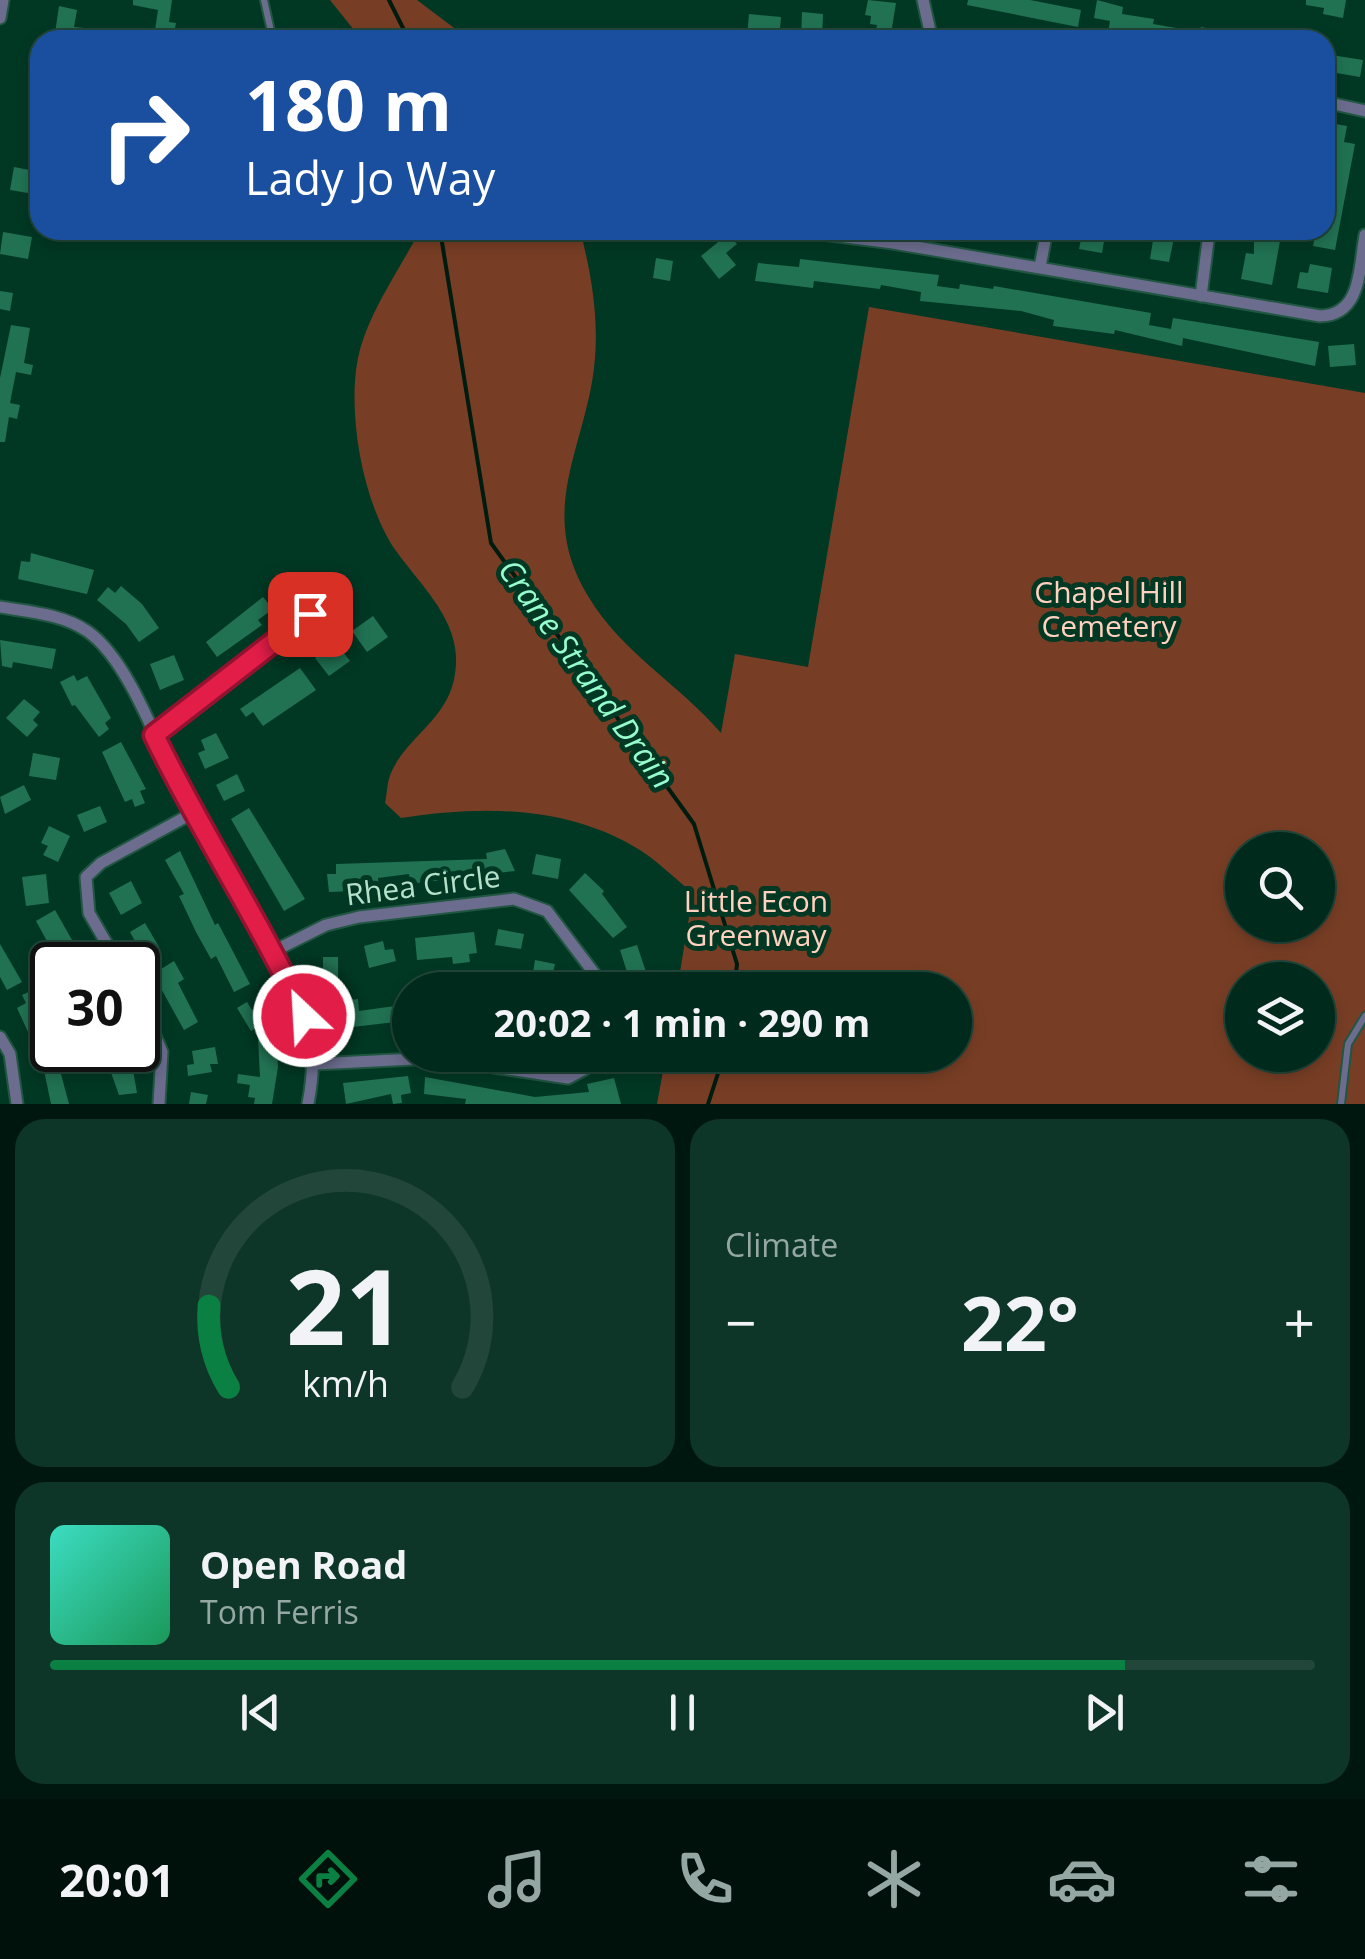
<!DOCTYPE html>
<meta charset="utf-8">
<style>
:root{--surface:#002a1b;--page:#0e3628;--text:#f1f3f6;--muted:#95a7a3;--line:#22463a;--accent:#0b8043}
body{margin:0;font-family:"Open Sans",sans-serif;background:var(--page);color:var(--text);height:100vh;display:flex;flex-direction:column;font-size:38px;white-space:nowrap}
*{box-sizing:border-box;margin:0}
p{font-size:32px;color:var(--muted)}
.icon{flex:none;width:55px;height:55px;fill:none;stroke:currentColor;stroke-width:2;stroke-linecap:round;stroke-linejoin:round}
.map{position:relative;height:1104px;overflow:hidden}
.sheet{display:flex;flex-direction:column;gap:15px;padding:15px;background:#00170f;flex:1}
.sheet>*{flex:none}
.guide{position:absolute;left:30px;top:30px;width:1305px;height:210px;border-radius:30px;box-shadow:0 5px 15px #0003,0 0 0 2px var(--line);background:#1a4fa0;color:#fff;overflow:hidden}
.tools{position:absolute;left:1225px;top:832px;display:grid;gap:20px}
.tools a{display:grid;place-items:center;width:110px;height:110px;border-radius:50%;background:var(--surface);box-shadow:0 5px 15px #0003,0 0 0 2px var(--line);font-size:50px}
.speed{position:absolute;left:30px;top:942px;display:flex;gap:20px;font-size:50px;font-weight:700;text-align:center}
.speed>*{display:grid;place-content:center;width:130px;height:130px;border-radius:50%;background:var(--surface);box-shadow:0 5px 15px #0003,0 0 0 2px var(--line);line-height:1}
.speed .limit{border:5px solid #111;border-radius:15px;background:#fff;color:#111}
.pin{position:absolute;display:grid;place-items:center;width:85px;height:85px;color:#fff;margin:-42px;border-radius:20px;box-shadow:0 5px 15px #0006}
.me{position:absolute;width:110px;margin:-55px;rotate:335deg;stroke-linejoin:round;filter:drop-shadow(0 0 8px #0008)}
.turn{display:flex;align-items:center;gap:35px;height:210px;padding:0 50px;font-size:45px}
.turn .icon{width:130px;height:130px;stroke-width:2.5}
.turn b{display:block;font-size:70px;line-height:85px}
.big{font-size:75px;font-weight:700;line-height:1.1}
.sheet .tile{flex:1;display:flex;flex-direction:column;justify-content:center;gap:15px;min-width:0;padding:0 35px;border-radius:30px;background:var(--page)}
.sheet .dial{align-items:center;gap:0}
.dial svg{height:260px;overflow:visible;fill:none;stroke:var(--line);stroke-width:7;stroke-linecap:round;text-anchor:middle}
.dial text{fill:var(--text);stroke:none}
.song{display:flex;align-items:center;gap:30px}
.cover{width:120px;height:120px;border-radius:15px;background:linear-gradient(135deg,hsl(170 70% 55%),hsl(150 70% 35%))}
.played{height:10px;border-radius:5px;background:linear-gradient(90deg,var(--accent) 85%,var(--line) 85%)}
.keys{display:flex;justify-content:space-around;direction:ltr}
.heat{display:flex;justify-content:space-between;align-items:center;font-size:55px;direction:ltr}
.sheet .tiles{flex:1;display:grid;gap:15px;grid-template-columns:1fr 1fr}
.tile:last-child{grid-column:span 2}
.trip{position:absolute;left:392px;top:972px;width:580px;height:100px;border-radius:50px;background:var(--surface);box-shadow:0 5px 15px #0003,0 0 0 2px var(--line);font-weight:700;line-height:100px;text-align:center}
.tabs{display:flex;height:160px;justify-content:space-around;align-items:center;background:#00110b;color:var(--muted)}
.tabs .icon{width:70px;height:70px}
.tabs .on{color:var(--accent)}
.tabs b{font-size:45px;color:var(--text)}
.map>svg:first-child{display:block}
.green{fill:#783e25;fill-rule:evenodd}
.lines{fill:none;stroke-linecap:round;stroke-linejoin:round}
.stream{stroke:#001b0f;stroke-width:4}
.building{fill:#217253}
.service-casing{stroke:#215642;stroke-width:10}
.minor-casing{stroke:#215642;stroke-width:15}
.service{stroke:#6c6d8e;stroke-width:6}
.minor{stroke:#6c6d8e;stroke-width:11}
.route-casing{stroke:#92132f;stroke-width:25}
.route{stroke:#e11d48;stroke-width:18}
.labels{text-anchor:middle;stroke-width:10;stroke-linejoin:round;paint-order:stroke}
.park-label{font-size:30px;fill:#ffd1be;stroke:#003824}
.street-label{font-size:30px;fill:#b5e1cb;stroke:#003824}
.water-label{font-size:32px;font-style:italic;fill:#97fdcf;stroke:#003824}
</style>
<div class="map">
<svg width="1365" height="1104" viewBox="0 0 1365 1104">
<rect width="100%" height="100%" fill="#003824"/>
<g class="green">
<path d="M330,0H417L470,40H362Z"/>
<path d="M420,230H580C593,280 601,330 592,382C578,460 540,516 588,596C621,652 679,684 721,733L735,654L808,667L869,307L1365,393V1104H657L666,1055H955V990H677L693,893C674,878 655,858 633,846C562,805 479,806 401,818L385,803C387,794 387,782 391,773C410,730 458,717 456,656C454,615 419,583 396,551C362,503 344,403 361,346C373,306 401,267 420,230ZM1242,850H1318V925H1242ZM1242,980H1318V1055H1242Z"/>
</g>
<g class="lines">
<g class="stream">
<path d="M389,0L409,40"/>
<path d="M440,230L491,543L694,824L737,964L734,990"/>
<path d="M708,1104L724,1055"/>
</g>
</g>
<g class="building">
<path d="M133,0H172L169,22L176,23L174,33L155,30L158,10L133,5Z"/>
<path d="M868,0L896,3L890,40H874L877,25L870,24L871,16L865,15Z"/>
<path d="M968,0H1030L1081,10L1078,27L967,5Z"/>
<path d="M1097,0L1123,7L1122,14L1154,19L1153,24L1200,32L1201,27L1232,33L1233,28L1270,35V40H1149L1108,32L1110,21L1094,18Z"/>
<path d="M1306,0H1346L1343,18L1323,14L1324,8L1306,5Z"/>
<path d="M59,6L77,10L74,27L85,28L83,40H54Z"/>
<path d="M802,12L823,14L822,40H801Z"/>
<path d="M749,14L781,17L779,40L747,37Z"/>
<path d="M1325,54L1363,60L1360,77L1325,71Z"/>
<path d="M1330,123L1347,126L1344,142L1355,144L1335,250L1313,246L1316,230H1325V152Z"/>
<path d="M14,167L40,172V195L10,190Z"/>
<path d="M1083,230H1106L1102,253L1079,249Z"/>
<path d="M1254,230H1282L1272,285L1241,279L1246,253L1254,254Z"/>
<path d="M3,232L32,237L28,259L0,254Z"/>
<path d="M728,234L737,244L726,253L736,265L719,279L701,256Z"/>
<path d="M1154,234L1174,238L1169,262L1150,259Z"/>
<path d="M656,258L673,261L670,281L653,278Z"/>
<path d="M800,259L939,275L937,286L959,289L960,284L993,289L994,286L1151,313L1149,325L1171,329L1173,318L1319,342L1315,366L1183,338L1182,346L1115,330L1114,334L1053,326L1054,320L1021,311L920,301L921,292L881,285L880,289L814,281L813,288L755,281L758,263L799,267Z"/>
<path d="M1310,264L1332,268L1328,293L1297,288L1300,272L1308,273Z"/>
<path d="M0,291L13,293L10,311L0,309Z"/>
<path d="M11,325L30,328L24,363L33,365L31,375L16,372L10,403L20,405L17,419L9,417L5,442H0V378Z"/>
<path d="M1354,344L1356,365L1330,367L1328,346Z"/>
<path d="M31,553L94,570L87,594L18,579L21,561L30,562Z"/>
<path d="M121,586L142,604L159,628L139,642L126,624L97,600L108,587L115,593Z"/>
<path d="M263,597L273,609L258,620L262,625L217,657L206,642Z"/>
<path d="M373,616L388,637L367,652L352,631Z"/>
<path d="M0,640L56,649L52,669L13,662L12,668L2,666Z"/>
<path d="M335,642L350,661L329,676L315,658Z"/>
<path d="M174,655L184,680L160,690L150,664Z"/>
<path d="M300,668L316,690L263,726L253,712L246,717L240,709Z"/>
<path d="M74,675L77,681L87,676L111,718L105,723L109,729L99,737L75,705L72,706L60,682Z"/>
<path d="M24,699L40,712L33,720L38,725L27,737L6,718Z"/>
<path d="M216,733L229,758L205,769L198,753L205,750L201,740Z"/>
<path d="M121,742L146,789L140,791L145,803L135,807L132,799L125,802L102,752Z"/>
<path d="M33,753L60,758L56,780L29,776Z"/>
<path d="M237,774L245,791L224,801L216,785Z"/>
<path d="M24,785L31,800L5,814L0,797Z"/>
<path d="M100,806L107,822L84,832L77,815Z"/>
<path d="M249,808L305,899L284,911L231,819Z"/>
<path d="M49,826L70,836L58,862L43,855L48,846L41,843Z"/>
<path d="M505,849L515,871L410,884L409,874L378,878L379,890L329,892L327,874H336V864L487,859L486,853Z"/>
<path d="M180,851L215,925L218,923L250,984L234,992L216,956L211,959L196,932L179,896L184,894L165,860Z"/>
<path d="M536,854L561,859L558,879L532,874Z"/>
<path d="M585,873L604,891L602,894L627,927L613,938L569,890Z"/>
<path d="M46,874L49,903L26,906L22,877Z"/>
<path d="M131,881L142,903L121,915L109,893Z"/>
<path d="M55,910L76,947L85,965H60L36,921Z"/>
<path d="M145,923L159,947L143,956L130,932Z"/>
<path d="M498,929L524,934L521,949L495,945Z"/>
<path d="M474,932L477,953L469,954L470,962L453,964L452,957L417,960L415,938Z"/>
<path d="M383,941L385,950L393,949L396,961L369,968L364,946Z"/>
<path d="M0,944L22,982L7,990L0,977Z"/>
<path d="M637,945L646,972L629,978L620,950Z"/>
<rect x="323" y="957" width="15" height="23"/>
<path d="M535,960L555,964L553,972L562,974L560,990L531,986Z"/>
<path d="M174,961L184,979L178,983L198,1022L184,1030L153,974Z"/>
<path d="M44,985L51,999L39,1005L49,1025L29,1034L17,1008L26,1003L22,995Z"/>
<path d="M358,999L359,1011L402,1005L404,1021L344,1028L343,1018L336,1019L334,1002Z"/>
<path d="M247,1002L252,1010L260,1005L269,1020L251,1031L237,1008Z"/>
<path d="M276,1038L278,1067L272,1104H254L255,1098L248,1097L250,1085L237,1083L238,1074L260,1077L258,1039Z"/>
<path d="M52,1042V1050H77L57,1059L69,1104H51L39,1046Z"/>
<path d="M215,1047L218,1064H210L212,1072L188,1076L187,1065L194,1064L192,1051Z"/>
<path d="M602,1055H636L631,1067Z"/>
<path d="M132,1064L137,1093L119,1095L109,1067Z"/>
<path d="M408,1076L411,1093L401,1095L402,1103L393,1104L391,1094L346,1104L343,1083Z"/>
<path d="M425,1077L535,1097L589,1092L587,1084L614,1078L621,1104H465L466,1099L424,1094Z"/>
<path d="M191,1092L208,1095L206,1104H189Z"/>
</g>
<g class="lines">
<defs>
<g id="service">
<path d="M264,0L273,40"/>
<path d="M1341,1104L1348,1044L1365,1016"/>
</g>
<g id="minor">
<path d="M923,0L932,40"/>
<path d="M0,18L3,0"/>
<path d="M1325,102L1365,111"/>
<path d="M791,230L893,243L1320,316C1362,315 1359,268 1365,235"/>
<path d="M1040,267L1047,230"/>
<path d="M1201,296L1209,233"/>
<path d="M0,607C29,612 62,614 87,631C133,662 165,766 192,815C229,882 276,943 303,1015C315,1046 314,1072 308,1104"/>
<path d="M154,735L310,615"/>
<path d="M274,951L326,925L359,917L514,899L547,911L597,977L598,990"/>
<path d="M119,965L89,913L86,877L101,863L191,814"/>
<path d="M138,996L162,1052L159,1104"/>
<path d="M0,1037L10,1054L17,1104"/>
<path d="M315,1064L434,1058L568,1078L585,1069L593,1055"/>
</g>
</defs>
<use href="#service" class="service-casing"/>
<use href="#minor" class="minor-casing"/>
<use href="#service" class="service"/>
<use href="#minor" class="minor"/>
</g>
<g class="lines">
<defs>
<path id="route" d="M304,1016C259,919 200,831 154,735L310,614"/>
</defs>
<use href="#route" class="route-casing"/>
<use href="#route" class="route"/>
</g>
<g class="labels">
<g class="park-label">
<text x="1109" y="603">Chapel Hill<tspan x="1109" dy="34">Cemetery</tspan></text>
<text x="756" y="912">Little Econ<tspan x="756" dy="34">Greenway</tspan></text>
</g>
<g class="street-label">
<text transform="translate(423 886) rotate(-7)" y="10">Rhea Circle</text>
</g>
<g class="water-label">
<text transform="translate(586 674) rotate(54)" y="11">Crane Strand Drain</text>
</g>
</g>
</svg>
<div class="tools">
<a><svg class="icon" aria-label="search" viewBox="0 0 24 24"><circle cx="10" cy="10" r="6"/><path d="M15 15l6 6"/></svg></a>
<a><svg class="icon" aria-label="layers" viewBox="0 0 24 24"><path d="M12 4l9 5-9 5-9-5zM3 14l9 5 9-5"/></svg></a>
</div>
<div class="speed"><div class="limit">30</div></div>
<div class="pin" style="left:310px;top:614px;background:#d93025"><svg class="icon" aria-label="arrive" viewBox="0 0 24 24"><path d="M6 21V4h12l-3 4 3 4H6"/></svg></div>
<svg class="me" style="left:304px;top:1016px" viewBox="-20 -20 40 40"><circle r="17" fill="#e11d48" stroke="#fff" stroke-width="3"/><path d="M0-11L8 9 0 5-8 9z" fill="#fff"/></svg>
<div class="trip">20:02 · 1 min · 290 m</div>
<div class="guide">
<div class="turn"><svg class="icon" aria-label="right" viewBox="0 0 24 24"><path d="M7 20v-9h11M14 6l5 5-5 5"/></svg><div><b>180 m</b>Lady Jo Way</div></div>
</div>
</div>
<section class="sheet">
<div class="tiles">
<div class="tile dial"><svg viewBox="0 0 100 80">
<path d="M14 69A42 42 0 1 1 86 69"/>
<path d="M14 69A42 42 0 0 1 8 44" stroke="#0b8043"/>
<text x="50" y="56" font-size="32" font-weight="700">21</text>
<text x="50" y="72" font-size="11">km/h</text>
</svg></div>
<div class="tile"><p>Climate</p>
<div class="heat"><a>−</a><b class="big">22°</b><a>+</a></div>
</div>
<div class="tile">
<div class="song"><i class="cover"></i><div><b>Open Road</b><p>Tom Ferris</p></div></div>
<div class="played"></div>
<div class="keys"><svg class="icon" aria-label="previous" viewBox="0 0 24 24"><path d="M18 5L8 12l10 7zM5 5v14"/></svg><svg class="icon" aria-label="pause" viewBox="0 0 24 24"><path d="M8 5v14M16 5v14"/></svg><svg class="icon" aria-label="next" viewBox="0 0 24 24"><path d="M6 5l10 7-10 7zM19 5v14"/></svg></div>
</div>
</div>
</section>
<nav class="tabs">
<b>20:01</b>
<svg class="icon on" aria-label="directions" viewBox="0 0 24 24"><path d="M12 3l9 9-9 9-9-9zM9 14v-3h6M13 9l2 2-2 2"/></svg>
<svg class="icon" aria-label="music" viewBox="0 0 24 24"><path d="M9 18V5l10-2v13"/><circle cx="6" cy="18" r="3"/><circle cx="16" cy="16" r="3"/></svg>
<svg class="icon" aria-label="phone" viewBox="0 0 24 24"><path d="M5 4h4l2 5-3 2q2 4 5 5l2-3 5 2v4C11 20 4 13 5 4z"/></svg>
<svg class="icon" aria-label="climate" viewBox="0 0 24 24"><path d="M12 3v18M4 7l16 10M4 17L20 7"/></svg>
<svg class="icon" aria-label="car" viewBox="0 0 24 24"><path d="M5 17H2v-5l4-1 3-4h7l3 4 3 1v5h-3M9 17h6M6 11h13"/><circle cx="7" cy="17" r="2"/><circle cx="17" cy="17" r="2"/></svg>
<svg class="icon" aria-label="filters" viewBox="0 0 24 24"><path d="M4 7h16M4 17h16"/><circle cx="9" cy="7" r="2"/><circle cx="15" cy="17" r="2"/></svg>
</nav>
